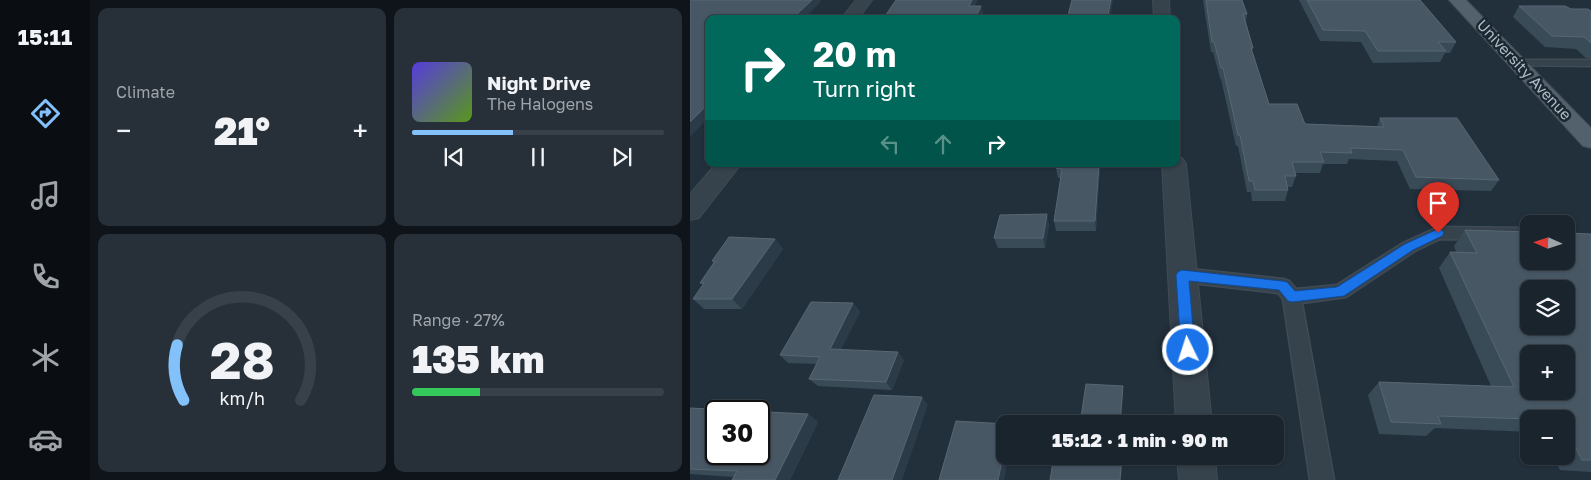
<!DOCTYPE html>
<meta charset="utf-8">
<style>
:root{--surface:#1a242d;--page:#273039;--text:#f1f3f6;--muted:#9fa4aa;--line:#384149;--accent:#83c1fb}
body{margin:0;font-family:"Golos Text",sans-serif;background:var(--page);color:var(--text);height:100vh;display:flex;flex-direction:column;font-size:19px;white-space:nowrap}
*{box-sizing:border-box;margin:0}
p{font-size:16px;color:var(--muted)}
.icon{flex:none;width:28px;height:28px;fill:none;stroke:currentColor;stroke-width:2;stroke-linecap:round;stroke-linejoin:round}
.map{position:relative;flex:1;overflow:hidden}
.sheet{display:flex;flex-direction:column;gap:8px;padding:8px;background:#0e1419;width:600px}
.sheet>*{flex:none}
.top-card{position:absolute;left:15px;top:15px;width:475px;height:152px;border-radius:10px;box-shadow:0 1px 4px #0004,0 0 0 1px var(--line);background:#00695c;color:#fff;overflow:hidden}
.needle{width:32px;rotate:273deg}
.controls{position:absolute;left:830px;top:215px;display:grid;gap:10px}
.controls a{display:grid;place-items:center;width:55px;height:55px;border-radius:10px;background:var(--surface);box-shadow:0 1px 4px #0004,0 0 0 1px var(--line);font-size:25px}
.speed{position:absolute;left:15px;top:400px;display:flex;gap:10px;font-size:25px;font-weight:700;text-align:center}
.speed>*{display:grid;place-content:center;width:65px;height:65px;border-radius:50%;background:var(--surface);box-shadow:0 1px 4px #0004,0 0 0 1px var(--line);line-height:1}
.speed .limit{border:2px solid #111;border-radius:8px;background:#fff;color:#111}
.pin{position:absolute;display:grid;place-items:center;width:42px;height:42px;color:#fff;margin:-51px -21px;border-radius:50% 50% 50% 0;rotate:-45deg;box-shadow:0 0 5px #0007}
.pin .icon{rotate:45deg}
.me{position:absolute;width:55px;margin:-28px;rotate:356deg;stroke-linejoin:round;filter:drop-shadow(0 0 4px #0008)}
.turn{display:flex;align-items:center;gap:18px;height:105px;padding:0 25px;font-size:22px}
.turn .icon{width:65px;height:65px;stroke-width:2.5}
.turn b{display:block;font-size:35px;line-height:42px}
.lanes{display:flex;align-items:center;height:48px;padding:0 25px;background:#0003;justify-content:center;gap:25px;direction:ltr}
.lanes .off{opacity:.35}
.big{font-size:38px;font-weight:800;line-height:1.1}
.sheet .tile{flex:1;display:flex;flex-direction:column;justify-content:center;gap:8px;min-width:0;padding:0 18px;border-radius:10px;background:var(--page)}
.sheet .dial{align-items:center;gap:0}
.dial svg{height:130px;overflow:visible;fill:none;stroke:var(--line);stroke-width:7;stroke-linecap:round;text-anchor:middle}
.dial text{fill:var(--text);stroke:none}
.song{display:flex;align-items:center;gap:15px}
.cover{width:60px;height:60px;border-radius:8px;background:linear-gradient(135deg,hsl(250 70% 55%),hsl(90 70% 35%))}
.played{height:5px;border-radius:2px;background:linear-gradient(90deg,var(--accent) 40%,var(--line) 40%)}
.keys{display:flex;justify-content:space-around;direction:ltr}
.heat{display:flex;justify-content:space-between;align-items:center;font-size:28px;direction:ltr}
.charge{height:8px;border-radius:4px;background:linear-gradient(90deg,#34c759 27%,var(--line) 0)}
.sheet .tiles{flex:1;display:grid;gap:8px;grid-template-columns:repeat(2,1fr)}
.trip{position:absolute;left:306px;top:415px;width:288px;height:50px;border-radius:10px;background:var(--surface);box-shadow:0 1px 4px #0004,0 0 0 1px var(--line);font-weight:800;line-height:50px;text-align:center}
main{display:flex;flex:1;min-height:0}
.tabs{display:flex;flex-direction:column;width:90px;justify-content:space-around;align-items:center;background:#0a0e12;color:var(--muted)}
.tabs .icon{width:35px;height:35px}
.tabs .active{color:var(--accent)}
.tabs b{font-size:22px;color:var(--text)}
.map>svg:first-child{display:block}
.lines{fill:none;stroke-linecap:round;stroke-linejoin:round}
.service-casing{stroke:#3f4b55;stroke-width:3}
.minor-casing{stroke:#3f4b55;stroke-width:2}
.primary-casing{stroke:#3f4b55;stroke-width:2}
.service{fill:#36424c;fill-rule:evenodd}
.minor{fill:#36424c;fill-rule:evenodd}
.primary{fill:#53616c;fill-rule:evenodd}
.wall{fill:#3a4b58}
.shaded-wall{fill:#2b3b48}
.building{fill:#475764;stroke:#576774;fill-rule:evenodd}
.route{fill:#1a73e8;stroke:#114b97}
.labels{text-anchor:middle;stroke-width:5;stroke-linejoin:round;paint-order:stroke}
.far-street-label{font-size:15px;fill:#b1bdc8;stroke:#1b2731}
</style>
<main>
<nav class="tabs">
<b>15:11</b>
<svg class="icon active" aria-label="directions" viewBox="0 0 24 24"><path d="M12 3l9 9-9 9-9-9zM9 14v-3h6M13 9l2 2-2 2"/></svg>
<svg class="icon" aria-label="music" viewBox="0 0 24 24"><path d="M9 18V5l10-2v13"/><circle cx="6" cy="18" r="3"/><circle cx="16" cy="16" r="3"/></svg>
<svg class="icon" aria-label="phone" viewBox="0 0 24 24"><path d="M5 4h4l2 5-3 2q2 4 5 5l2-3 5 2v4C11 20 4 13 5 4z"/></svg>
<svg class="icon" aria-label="climate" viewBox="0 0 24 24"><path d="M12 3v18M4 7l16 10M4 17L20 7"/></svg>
<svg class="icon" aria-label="car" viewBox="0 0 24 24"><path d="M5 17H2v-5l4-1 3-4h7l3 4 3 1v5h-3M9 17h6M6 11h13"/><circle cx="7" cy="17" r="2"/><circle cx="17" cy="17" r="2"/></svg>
</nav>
<section class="sheet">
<div class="tiles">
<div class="tile"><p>Climate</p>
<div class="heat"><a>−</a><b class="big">21°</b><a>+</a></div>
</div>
<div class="tile">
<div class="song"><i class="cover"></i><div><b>Night Drive</b><p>The Halogens</p></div></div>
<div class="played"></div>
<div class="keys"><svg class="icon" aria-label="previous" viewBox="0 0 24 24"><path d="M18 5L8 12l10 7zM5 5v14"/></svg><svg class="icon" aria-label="pause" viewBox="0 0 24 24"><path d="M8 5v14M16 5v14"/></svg><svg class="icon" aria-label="next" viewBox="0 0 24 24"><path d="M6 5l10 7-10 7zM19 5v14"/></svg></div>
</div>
<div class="tile dial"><svg viewBox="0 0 100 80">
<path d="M14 69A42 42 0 1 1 86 69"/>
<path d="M14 69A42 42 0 0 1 10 35" stroke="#83c1fb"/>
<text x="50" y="56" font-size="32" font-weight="700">28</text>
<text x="50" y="72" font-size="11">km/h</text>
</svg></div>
<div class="tile"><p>Range · 27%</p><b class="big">135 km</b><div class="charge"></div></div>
</div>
</section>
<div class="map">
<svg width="901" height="480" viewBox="0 0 901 480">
<rect width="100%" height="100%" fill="#22303c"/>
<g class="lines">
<defs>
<g id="service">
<path d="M828,60H901V66L824,65L822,63L824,61Z"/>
<path d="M748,227L839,228V240L750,239L725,251L656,297L612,303L644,480H620L593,299L588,293L492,282L486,280L483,275L486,270L492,268L593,279L599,281L606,289L647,285L713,243Z"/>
</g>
<g id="minor">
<path d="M166,0H182L168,19H151Z"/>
<path d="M463,0H479L480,19H464Z"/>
<path d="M486,157L492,158L496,164L522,424H486L472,164H486Z"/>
<path d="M26,164H51L9,218L0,220V194Z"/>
<path d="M487,456H525L527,480H489Z"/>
</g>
<path id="primary" d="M759,0H776L901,128V148L893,146Z"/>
</defs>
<use href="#service" class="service-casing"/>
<use href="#minor" class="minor-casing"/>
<use href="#primary" class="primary-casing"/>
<use href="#service" class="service"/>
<use href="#minor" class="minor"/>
<use href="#primary" class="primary"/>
</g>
<g class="wall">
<path d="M513,0H552L557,14L556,22L563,48L562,52L579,104L615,124L687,126L690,118L809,180L801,191L720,189L707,161L659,159L657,164H633L630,173H605L606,176L602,187H598V190L595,201H562L561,192H557L548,146H546L531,79L530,78L523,52H521Z"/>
<path d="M609,0H730L766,42L760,53H755L750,62L683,63L671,42L630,41Z"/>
<path d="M829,6L881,9L901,11V59L896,58L886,49L855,47L823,17Z"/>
<path d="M410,164L406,231H366L364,221L371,178H368L366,168Z"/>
<path d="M359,224L355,248H308L304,238Z"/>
<path d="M775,230L901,234V472L870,470L863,456H876V419H839V432L745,428L736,436L689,434L678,395L689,382L801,386L749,268L760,252H766L764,246Z"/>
<path d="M85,239L93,249L52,309H14L3,299L13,285L10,283L24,263L22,261Z"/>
<path d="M163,303L170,312L151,349L214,360L202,390L128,386L119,379L127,364L98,363L90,355Z"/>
<path d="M0,408L118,414L128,422L100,480H42L44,477L0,474Z"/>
</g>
<g class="shaded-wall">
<path d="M122,0H131V1L114,19H105V16Z"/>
<path d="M282,0H288L281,13L279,6Z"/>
<path d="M421,0H423L420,19H417Z"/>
<path d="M291,6L293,13L290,19H285Z"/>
<path d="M19,103V117L0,137V122Z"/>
<path d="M409,164H410L406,231L405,221Z"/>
<path d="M357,214L359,224L355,248L353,238Z"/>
<path d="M85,239L93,249L52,309L42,299Z"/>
<path d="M163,303L170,312L148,356L140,349Z"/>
<path d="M208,352L214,360L202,390L196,382Z"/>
<path d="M433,386V393L431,424H430Z"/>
<path d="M232,397L238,405L212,480H202Z"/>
<path d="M118,414L128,422L100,480H85Z"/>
<path d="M315,447V456H319L314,480H308Z"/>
<path d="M432,456H433L431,480H430Z"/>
</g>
<g class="building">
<path d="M0,0H122L105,16H108L105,19H19V103L0,122Z"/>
<path d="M206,0H282L279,6H291L285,19H193Z"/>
<path d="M382,0H421L417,19H377Z"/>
<path d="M516,0H552L557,14H553L563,48H561L579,104H607L615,124L694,127L690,118H767L809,180L726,177L713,150L660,148L662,153L630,152L634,162H602L606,176H595L598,190H565L563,181H559L550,135H548L533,68H531L524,42H522Z"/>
<path d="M617,0H730L766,42H748L756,51H688L675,31L633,30Z"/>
<path d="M829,6H875L881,9H898L901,11V43L894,37L862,36Z"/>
<path d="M367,164H409L405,221H364L372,169L366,168Z"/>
<path d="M357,214L353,238H304L310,215Z"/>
<path d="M775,230L839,232V261H876V233L901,234V460H892L876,429V419H839L748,416L751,424L701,422L689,382L824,387L760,252L787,253ZM839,289H876V326H839ZM839,354H876V391H839Z"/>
<path d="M39,237L85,239L42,299H3L14,283H10L25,261H22Z"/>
<path d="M121,302L163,303L140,349L208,352L196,382L119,379L130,357L90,355Z"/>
<path d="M396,384L433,386L430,424H390Z"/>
<path d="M184,395L232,397L202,480H148Z"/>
<path d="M0,408L118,414L85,480H42L47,471L0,469ZM26,411H69V454H26Z"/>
<path d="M266,421L317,424H315V447L308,480H249Z"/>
<path d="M364,456H432L430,480H360Z"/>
</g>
<path class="route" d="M748,229L752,230L754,233L752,236L723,250L654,296L602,302L598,301L589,290L499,281L505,350L503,354L498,356L493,354L491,350L486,275L488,272L492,270L592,281L597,282L605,291L647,287L715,244Z"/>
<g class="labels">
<g class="far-street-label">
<text transform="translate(834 70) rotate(47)" y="5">University Avenue</text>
</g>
</g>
</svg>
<div class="controls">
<a><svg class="needle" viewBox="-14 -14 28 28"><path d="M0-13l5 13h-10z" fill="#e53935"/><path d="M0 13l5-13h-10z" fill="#9fa4aa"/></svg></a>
<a><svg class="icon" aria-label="layers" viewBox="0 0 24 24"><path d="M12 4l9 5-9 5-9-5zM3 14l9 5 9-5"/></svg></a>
<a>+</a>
<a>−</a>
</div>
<div class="speed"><div class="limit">30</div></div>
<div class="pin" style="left:748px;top:233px;background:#d93025"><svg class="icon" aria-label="arrive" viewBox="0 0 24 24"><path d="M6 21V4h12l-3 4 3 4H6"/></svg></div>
<svg class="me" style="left:498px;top:350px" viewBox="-20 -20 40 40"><circle r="17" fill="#1a73e8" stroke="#fff" stroke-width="3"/><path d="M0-11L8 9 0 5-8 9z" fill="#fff"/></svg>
<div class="trip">15:12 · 1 min · 90 m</div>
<div class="top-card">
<div class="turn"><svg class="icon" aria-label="right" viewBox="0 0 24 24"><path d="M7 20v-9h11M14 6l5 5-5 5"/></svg><div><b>20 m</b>Turn right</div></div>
<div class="lanes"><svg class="icon off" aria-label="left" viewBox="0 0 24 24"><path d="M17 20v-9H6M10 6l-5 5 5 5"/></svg><svg class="icon off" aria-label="ahead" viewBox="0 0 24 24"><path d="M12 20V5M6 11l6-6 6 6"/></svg><svg class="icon" aria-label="right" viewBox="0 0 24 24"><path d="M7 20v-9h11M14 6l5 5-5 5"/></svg></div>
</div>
</div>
</main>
